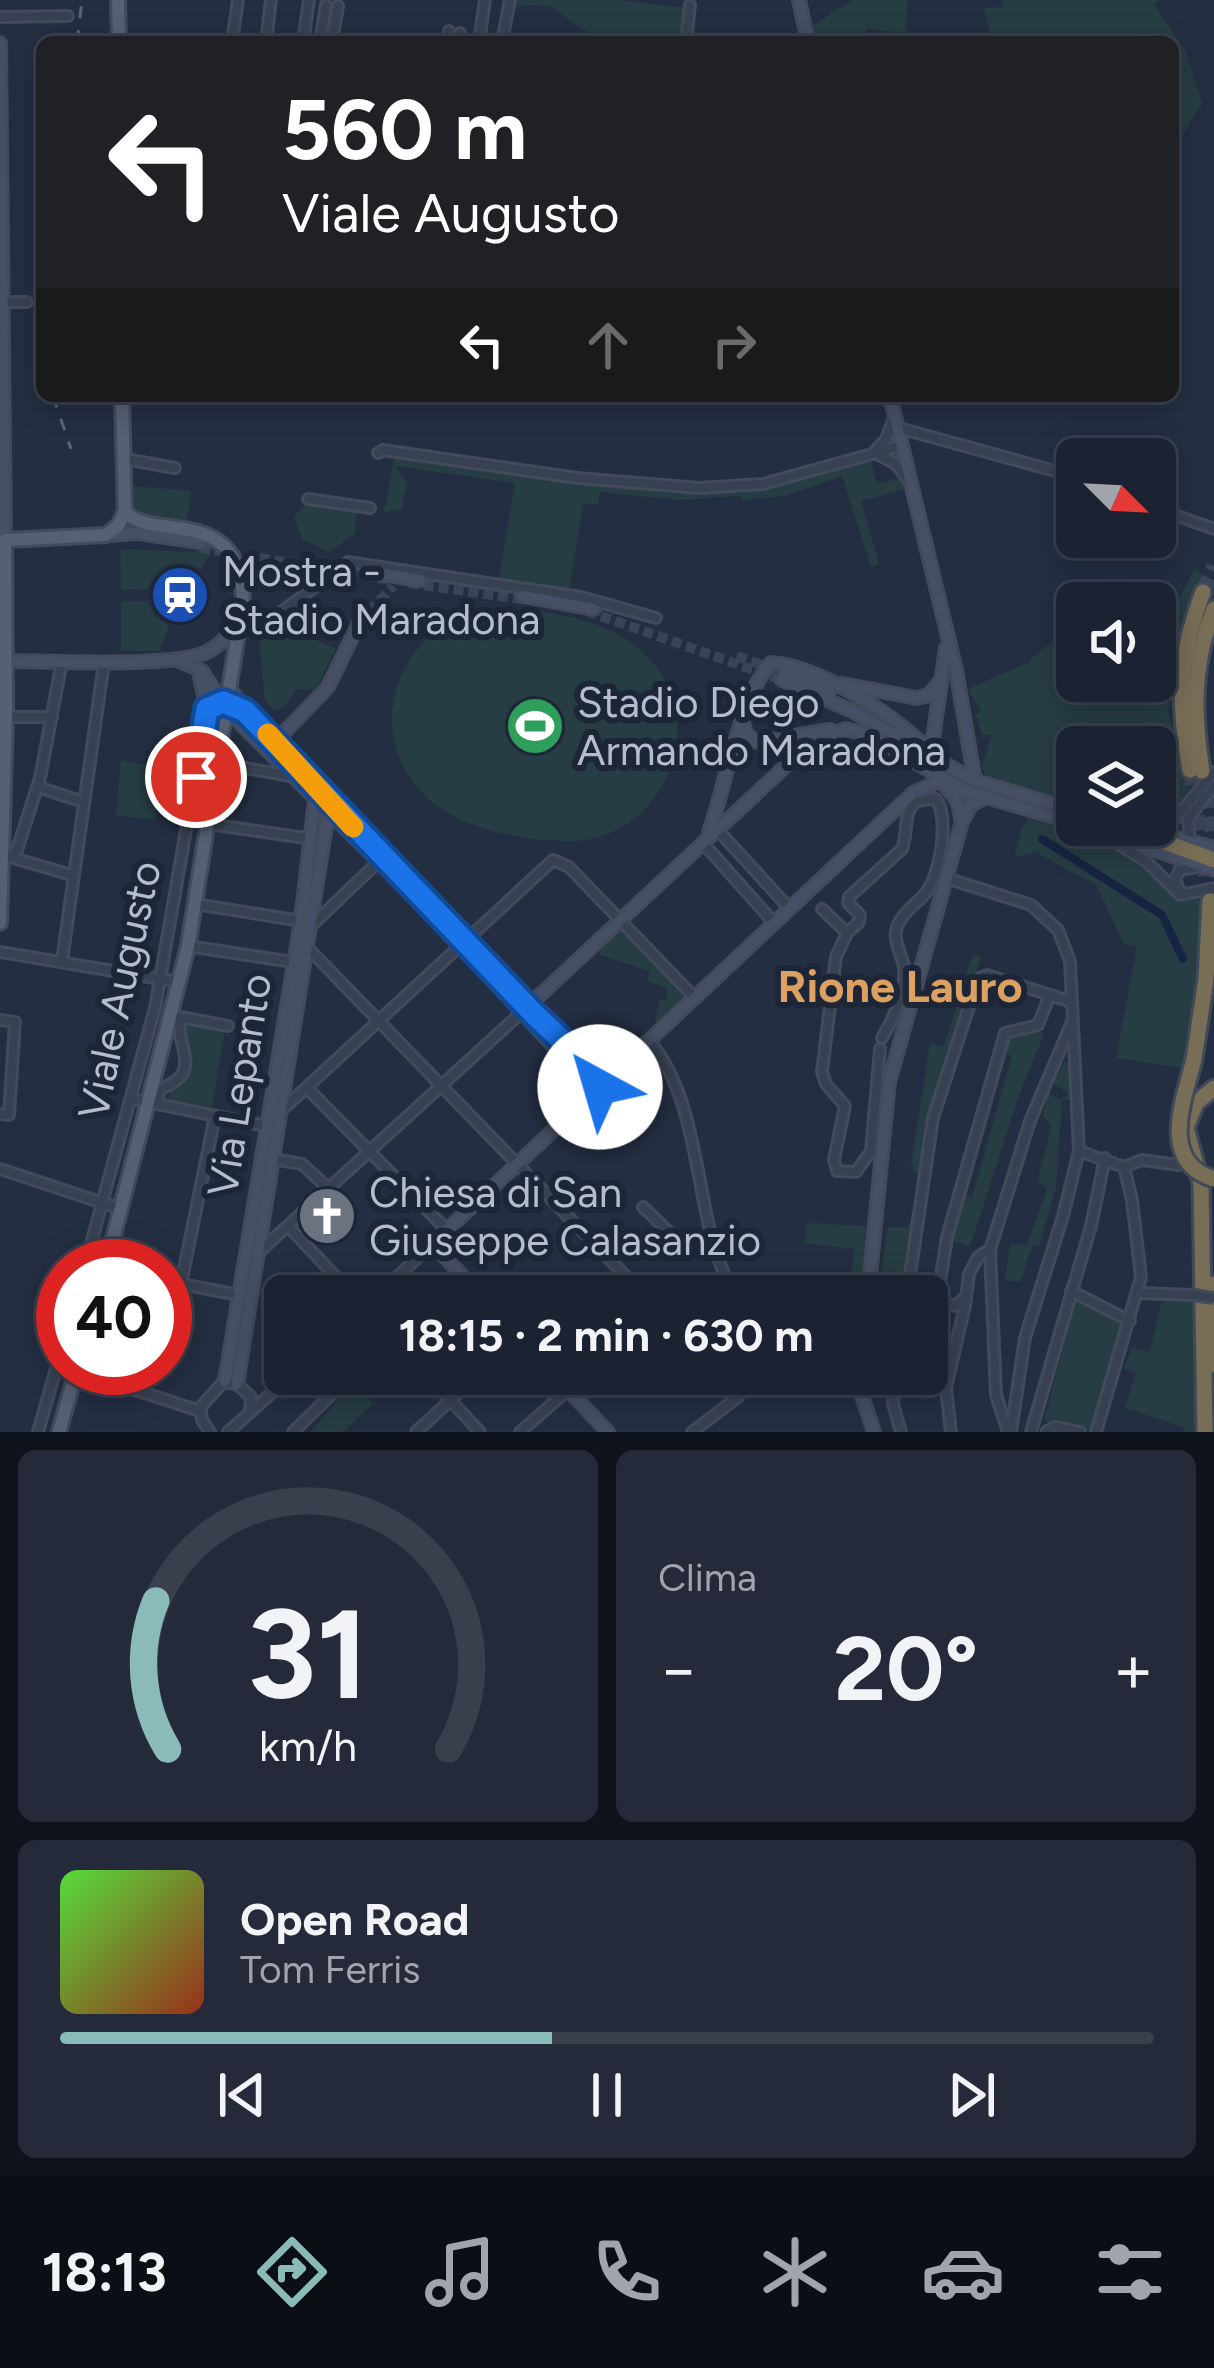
<!DOCTYPE html>
<html lang="it">
<meta charset="utf-8">
<style>
:root{--surface:#1b2232;--page:#242a3a;--text:#f1f3f6;--muted:#a0a4ac;--line:#393f4d;--accent:#8bbbb9}
body{margin:0;font-family:Figtree,sans-serif;background:var(--page);color:var(--text);height:100vh;display:flex;flex-direction:column;font-size:45px;white-space:nowrap}
*{box-sizing:border-box;margin:0}
p{font-size:39px;color:var(--muted)}
.icon{flex:none;width:66px;height:66px;fill:none;stroke:currentColor;stroke-width:2;stroke-linecap:round;stroke-linejoin:round}
.map{position:relative;height:1432px;overflow:hidden}
.side{display:flex;flex-direction:column;gap:18px;padding:18px;background:#0f131c;flex:1}
.side>*{flex:none}
.hud{position:absolute;left:36px;top:36px;width:1143px;height:366px;border-radius:18px;box-shadow:0 6px 30px #0003,0 0 0 3px var(--line);background:#202124;color:#fff;overflow:hidden}
.needle{width:78px;rotate:114deg}
.fabs{position:absolute;left:1056px;top:438px;display:grid;gap:24px}
.fabs a{display:grid;place-items:center;width:120px;height:120px;border-radius:18px;background:var(--surface);box-shadow:0 6px 30px #0003,0 0 0 3px var(--line);font-size:60px}
.speed{position:absolute;left:36px;top:1239px;display:flex;gap:24px;font-size:60px;font-weight:700;text-align:center}
.speed>*{display:grid;place-content:center;width:156px;height:156px;border-radius:50%;background:var(--surface);box-shadow:0 6px 30px #0003,0 0 0 3px var(--line);line-height:1}
.speed .limit{border:18px solid #d22;background:#fff;color:#111}
.pin{position:absolute;display:grid;place-items:center;width:102px;height:102px;color:#fff;margin:-51px;border:6px solid #fff;border-radius:50%;box-shadow:0 3px 12px #0007}
.me{position:absolute;width:132px;margin:-66px;rotate:321deg;stroke-linejoin:round;filter:drop-shadow(0 0 9px #0008)}
.turn{display:flex;align-items:center;gap:42px;height:252px;padding:0 48px;font-size:54px}
.turn .icon{width:156px;height:156px;stroke-width:2.5}
.turn b{display:block;font-size:84px;line-height:102px}
.lanes{display:flex;align-items:center;height:114px;padding:0 48px;background:#0003;justify-content:center;gap:60px;direction:ltr}
.lanes .off{opacity:.35}
.big{font-size:90px;font-weight:700;line-height:1.1}
.side .tile{flex:1;display:flex;flex-direction:column;justify-content:center;gap:18px;min-width:0;padding:0 42px;border-radius:18px;background:var(--page)}
.side .dial{align-items:center;gap:0}
.dial svg{height:312px;overflow:visible;fill:none;stroke:var(--line);stroke-width:7;stroke-linecap:round;text-anchor:middle}
.dial text{fill:var(--text);stroke:none}
.song{display:flex;align-items:center;gap:36px}
.cover{width:144px;height:144px;border-radius:18px;background:linear-gradient(135deg,hsl(110 70% 55%),hsl(10 70% 35%))}
.played{height:12px;border-radius:6px;background:linear-gradient(90deg,var(--accent) 45%,var(--line) 45%)}
.keys{display:flex;justify-content:space-around;direction:ltr}
.heat{display:flex;justify-content:space-between;align-items:center;font-size:66px;direction:ltr}
.side .tiles{flex:1;display:grid;gap:18px;grid-template-columns:1fr 1fr}
.tile:last-child{grid-column:span 2}
.trip{position:absolute;left:264px;top:1275px;width:684px;height:120px;border-radius:18px;background:var(--surface);box-shadow:0 6px 30px #0003,0 0 0 3px var(--line);font-weight:700;line-height:120px;text-align:center}
.dock{display:flex;height:192px;justify-content:space-around;align-items:center;background:#0b0e14;color:var(--muted)}
.dock .icon{width:84px;height:84px}
.dock .selected{color:var(--accent)}
.dock b{font-size:54px;color:var(--text)}
.map>svg:first-child{display:block}
.green{fill:#263d43}
.lines{fill:none;stroke-linecap:round;stroke-linejoin:round}
.canal{stroke:#162441;stroke-width:8}
.secondary-tunnel{stroke:#3a4357;stroke-width:10;stroke-dasharray:10 5;stroke-linecap:butt}
.highway-tunnel{stroke:#3a4357;stroke-width:15;stroke-dasharray:15 8;stroke-linecap:butt}
.street-casing{stroke:#424a5b;stroke-width:14}
.secondary-casing{stroke:#424a5b;stroke-width:16}
.primary-casing{stroke:#424a5b;stroke-width:18}
.highway-casing{stroke:#404959;stroke-width:21}
.street{stroke:#384152;stroke-width:8}
.secondary{stroke:#464f65;stroke-width:10}
.primary{stroke:#566072;stroke-width:12}
.highway{stroke:#786d55;stroke-width:15}
.rail{stroke:#5a6479;stroke-width:3;stroke-dasharray:12 12;stroke-linecap:butt}
.street-bridge-casing{stroke:#424a5b;stroke-width:14;stroke-linecap:butt}
.highway-bridge-casing{stroke:#404959;stroke-width:21;stroke-linecap:butt}
.street-bridge{stroke:#384152;stroke-width:8}
.highway-bridge{stroke:#786d55;stroke-width:15}
.route-casing{stroke:#114b97;stroke-width:30}
.route{stroke:#1a73e8;stroke-width:21}
.slow{stroke:#f59e0b;stroke-width:21}
.labels{text-anchor:middle;stroke-width:12;stroke-linejoin:round;paint-order:stroke}
.poi-label{font-size:42px;fill:#b5bccc;stroke:#1d2637;text-anchor:start}
.street-label{font-size:42px;fill:#b5bccc;stroke:#1d2637}
.neighbourhood-label{font-size:45px;font-weight:bold;fill:#dca060;stroke:#1d2637}
</style>
<div class="map">
<svg width="1214" height="1432" viewBox="0 0 1214 1432">
<rect width="100%" height="100%" fill="#242e42"/>
<g class="green">
<path d="M516,0H618L687,8L683,42H614L599,32L595,37L591,35L550,6L516,5Z"/>
<path d="M852,0H908L906,33L866,29V42H816L812,26Z"/>
<path d="M1003,0H1161L1154,4L1186,51L1202,103L1173,151V42H1076L1060,36L992,42L984,8L1003,7Z"/>
<path d="M395,454C524,473 663,509 792,480L794,483L871,461L877,484L903,478L906,489L861,501L879,564L871,567L842,476L785,496L742,500L741,496L679,500L600,492L598,505L583,504L569,590L499,579L515,483L395,466L407,481L402,509L384,512Z"/>
<path d="M134,486L191,491L187,520L138,514L134,511Z"/>
<path d="M308,501L357,508L355,534L329,552L302,539L294,517Z"/>
<path d="M187,532L216,546L200,569C177,556 156,565 148,589L121,590L120,549L196,552L201,545Z"/>
<path d="M1194,569L1214,581V594L1210,597L1204,587L1196,591L1167,678L1168,709L1184,770L1202,771L1169,818L1155,819V747H1077V803L987,777L982,768L991,735H982L976,715L981,712L968,689L1025,664L1048,645L1077,642V681H1155V632H1159L1162,621L1168,622Z"/>
<path d="M148,601L155,617L169,626L159,651H121V602Z"/>
<path d="M289,608L309,632L308,637L336,648L316,689H296L285,707L274,710L265,700L258,630Z"/>
<path d="M503,609C551,610 614,620 648,657C713,725 662,843 567,841C526,841 470,831 436,805C351,740 398,611 503,609Z"/>
<path d="M121,761L164,767L155,820L116,815Z"/>
<path d="M1029,818L1093,839L1143,863L1176,897L1201,898L1200,929H1205L1198,1011L1183,1068L1116,1058L1137,947L1124,944L1096,885L1035,852L1014,858L1021,830Z"/>
<path d="M621,930L688,998L654,1029L659,1000H666L667,988L647,981L650,971L600,955V950Z"/>
<path d="M973,954L982,957L964,999L930,1112L920,1180L911,1166L930,1043L944,1046Z"/>
<path d="M186,1021L225,1027L212,1107L166,1100L188,1057L184,1039Z"/>
<path d="M1035,1029L1044,1034L1018,1098L970,1247L953,1241L948,1244L962,1195L972,1197L1012,1056L1003,1052L1005,1042Z"/>
<path d="M1064,1062L1068,1064L1071,1099L1062,1101L1056,1188L1039,1246H1032L1020,1282L1005,1280L1010,1244L1027,1245L1047,1189L1038,1181L1051,1126L1043,1115L1048,1094L1062,1100L1069,1093L1053,1084Z"/>
<path d="M917,1202L901,1296H877L888,1227H908Z"/>
<path d="M806,1223L866,1226L862,1296H848L855,1249L805,1243Z"/>
<path d="M1076,1299L1129,1325L1101,1415L1092,1431L1044,1421Z"/>
<path d="M1162,1299L1198,1302L1199,1432H1184L1183,1427L1125,1408L1136,1373L1124,1369L1132,1347L1150,1352Z"/>
<path d="M354,1382L373,1404L343,1432H310Z"/>
</g>
<g class="lines">
<path class="canal" d="M1042,839L1162,915L1183,959"/>
<g class="secondary-tunnel">
<path d="M200,548L391,580"/>
<path d="M409,583L527,600"/>
<path d="M587,611L782,680"/>
<path d="M359,623L393,586"/>
<path d="M737,656L785,673"/>
</g>
<g class="highway-tunnel">
<path d="M1203,592L1214,566"/>
<path d="M1190,770L1210,901"/>
<path d="M1202,771L1214,844"/>
</g>
<defs>
<g id="street">
<path d="M0,17L68,16"/>
<path d="M460,33L461,42"/>
<path d="M232,42L238,0"/>
<path d="M266,42L271,0"/>
<path d="M303,42L309,0"/>
<path d="M320,42L326,5"/>
<path d="M332,42L338,6"/>
<path d="M448,42L449,31"/>
<path d="M479,42L485,0"/>
<path d="M502,42L510,0"/>
<path d="M686,42L690,5"/>
<path d="M2,302H27"/>
<path d="M899,428L1077,477"/>
<path d="M875,451L886,439L894,418"/>
<path d="M378,453L383,450L578,478L699,488L763,484L901,446"/>
<path d="M875,453L896,464L909,481"/>
<path d="M125,459L175,468"/>
<path d="M308,499L370,508"/>
<path d="M1155,508L1214,529"/>
<path d="M257,630L348,562L581,597L656,618"/>
<path d="M6,717H52"/>
<path d="M218,763L290,776"/>
<path d="M38,787L77,800"/>
<path d="M188,821L312,839"/>
<path d="M716,828L790,909"/>
<path d="M1159,831L1175,819L1214,772"/>
<path d="M1111,840L1146,861L1180,895L1214,888"/>
<path d="M1190,841L1188,819L1214,786"/>
<path d="M703,843L775,924"/>
<path d="M2,857H10L17,850L40,778L62,661"/>
<path d="M10,857L68,874"/>
<path d="M946,878L1031,905L1058,930L1070,961L1079,1151L1063,1216L1025,1338L1011,1432"/>
<path d="M1179,890L1175,879L1180,870L1196,867"/>
<path d="M195,904L301,921"/>
<path d="M822,909L847,933L836,957L822,1072L826,1084L845,1106L834,1160L837,1171L856,1172L871,1151L880,1049"/>
<path d="M310,927L378,862"/>
<path d="M847,933L859,922L860,915L848,903L849,897L902,849C911,826 897,797 936,799C950,819 940,878 924,895C914,906 898,916 896,932C894,944 903,956 904,968C906,993 894,1017 882,1038"/>
<path d="M188,946L293,962"/>
<path d="M308,948L645,1296"/>
<path d="M0,952L178,982"/>
<path d="M62,961L104,662"/>
<path d="M180,1017L228,1026"/>
<path d="M0,1020L15,1022L9,1115L0,1114"/>
<path d="M649,1041C693,1090 696,1180 713,1243C718,1261 727,1278 732,1296"/>
<path d="M307,1088L447,1230"/>
<path d="M132,1099L266,1126"/>
<path d="M157,1104L160,1089C206,1072 174,1046 180,1017"/>
<path d="M282,1110L553,860L569,867L695,998"/>
<path d="M215,1116L181,1284L239,1295"/>
<path d="M1079,1151L1124,1167L1132,1200L1141,1277L1096,1432"/>
<path d="M273,1159L302,1164L329,1189"/>
<path d="M1124,1167L1142,1160L1178,1165"/>
<path d="M0,1169L121,1209"/>
<path d="M643,1207L673,1236"/>
<path d="M288,1226L354,1296"/>
<path d="M259,1252L522,1012"/>
<path d="M85,1266L155,1008L207,709"/>
<path d="M398,1276L417,1296"/>
<path d="M1071,1291L1130,1321"/>
<path d="M1139,1293L1194,1295"/>
<path d="M377,1296L432,1244"/>
<path d="M907,1296L933,1118L978,979L987,975L1072,1002"/>
<path d="M927,1299L956,1306L964,1298"/>
<path d="M937,1302L947,1237L1005,1033L1038,1025L1050,995"/>
<path d="M68,1368L200,1411"/>
<path d="M426,1374L480,1432"/>
<path d="M717,1374L733,1391"/>
<path d="M895,1374L893,1404L901,1432"/>
<path d="M1047,1431L1055,1427L1080,1432"/>
<path d="M38,1432L63,1344"/>
<path d="M210,1432L202,1420L200,1408L223,1382L237,1384L251,1397L250,1412"/>
<path d="M228,1432L293,1374"/>
<path d="M293,1432L352,1374"/>
<path d="M416,1432L479,1374"/>
<path d="M520,1432L568,1390"/>
<path d="M692,1432L738,1397L748,1374"/>
<path d="M951,1432L946,1388L965,1306L969,1274L978,1257L989,1250"/>
<path d="M1008,1432L996,1395L990,1250L1030,1121L1072,1022"/>
<path d="M1031,1432L1091,1226L1105,1158"/>
</g>
<g id="secondary">
<path d="M799,0L808,42"/>
<path d="M0,43L5,540"/>
<path d="M890,396L956,670L975,781"/>
<path d="M108,535L138,533L200,542"/>
<path d="M382,574L420,580"/>
<path d="M523,596L594,609"/>
<path d="M177,660L202,671L227,710L416,899L587,1082L600,1087"/>
<path d="M7,661C49,661 174,668 207,652C222,644 232,632 239,617"/>
<path d="M785,673L829,692"/>
<path d="M200,677L207,709L224,703"/>
<path d="M782,680L854,712L975,781L1077,811"/>
<path d="M842,684L917,698L929,695L940,681"/>
<path d="M230,688L245,711L377,852"/>
<path d="M743,722L746,734L757,742L831,730"/>
<path d="M276,741L328,687L359,623"/>
<path d="M922,749L933,738L946,648"/>
<path d="M943,783L958,802L961,818"/>
<path d="M1079,825L1214,870"/>
<path d="M1136,826L1214,848"/>
<path d="M709,832C725,788 741,693 771,663C821,666 904,720 935,758"/>
<path d="M504,981L598,1074L600,1087"/>
<path d="M522,1012L805,748L845,729L870,735L960,789L1077,824"/>
<path d="M585,1063L626,1062"/>
<path d="M430,1241L481,1296"/>
<path d="M432,1244L913,793L942,780"/>
<path d="M868,1296L889,1082L962,822L971,805L986,797"/>
<path d="M553,1374L608,1432"/>
<path d="M861,1374L863,1399L874,1432"/>
<path d="M225,1381L301,921L315,800"/>
<path d="M237,1384L327,820H333"/>
</g>
<g id="primary">
<path d="M118,0L119,42"/>
<path d="M0,923L6,717L5,540L106,535L118,526L125,511L122,396"/>
<path d="M106,1266L188,946L243,602C242,501 149,543 125,511"/>
<path d="M59,1432L77,1368"/>
</g>
<g id="highway">
<path d="M1190,770C1178,702 1178,658 1203,592"/>
<path d="M1202,771C1193,714 1192,664 1214,609"/>
<path d="M1118,825L1214,860"/>
<path d="M1194,1059L1206,979L1210,901"/>
<path d="M1212,1365L1214,1284"/>
<path d="M1205,1432L1201,1183L1186,1128L1196,1103L1214,1088"/>
</g>
</defs>
<use href="#street" class="street-casing"/>
<use href="#secondary" class="secondary-casing"/>
<use href="#primary" class="primary-casing"/>
<use href="#highway" class="highway-casing"/>
<use href="#street" class="street"/>
<use href="#secondary" class="secondary"/>
<use href="#primary" class="primary"/>
<use href="#highway" class="highway"/>
<g class="rail">
<path d="M77,42L82,0"/>
<path d="M53,396L71,449"/>
</g>
<defs>
<path id="street-bridge" d="M1194,1295L1214,1298"/>
<path id="highway-bridge" d="M1194,1059C1184,1100 1158,1162 1214,1179"/>
</defs>
<use href="#street-bridge" class="street-bridge-casing"/>
<use href="#highway-bridge" class="highway-bridge-casing"/>
<use href="#street-bridge" class="street-bridge"/>
<use href="#highway-bridge" class="highway-bridge"/>
</g>
<g class="lines">
<defs>
<path id="route" d="M196,777L207,709L223,702L245,711L534,1014L598,1074L600,1087"/>
</defs>
<use href="#route" class="route-casing"/>
<use href="#route" class="route"/>
<path class="slow" d="M268,734L353,827"/>
</g>
<defs>
<symbol id="station-disc" viewBox="-11 -11 22 22"><circle r="9.5" fill="#1a4fb4" stroke="#1d2637"/><path d="M-3-6H3Q5-6 5-4V2Q5 4 3 4L4.5 6H3L1.5 4h-3L-3 6H-4.5L-3 4Q-5 4-5 2V-4Q-5-6-3-6ZM-3.5-4v3h7v-3ZM-3.5 1v1.5H-2V1ZM2 1v1.5H3.5V1Z" fill="#fff"/></symbol>
<symbol id="stadium-disc" viewBox="-11 -11 22 22"><circle r="9.5" fill="#2e9e5b" stroke="#1d2637"/><path d="M0-5a6.5 5 0 1 0 0 10a6.5 5 0 1 0 0-10ZM-3.5-1.8h7v3.6h-7Z" fill="#fff"/></symbol>
<symbol id="church-disc" viewBox="-11 -11 22 22"><circle r="9.5" fill="#6b7280" stroke="#1d2637"/><path d="M-1.2-6h2.4v3.5h3.3v2.4h-3.3V6h-2.4V-.1h-3.3v-2.4h3.3Z" fill="#fff"/></symbol>
</defs>
<g fill-rule="evenodd">
<use href="#station-disc" x="147" y="562" width="66" height="66"/>
<use href="#stadium-disc" x="502" y="693" width="66" height="66"/>
<use href="#church-disc" x="294" y="1183" width="66" height="66"/>
</g>
<g class="labels">
<g class="poi-label">
<text x="222" y="586">Mostra -<tspan x="222" dy="48">Stadio Maradona</tspan></text>
<text x="577" y="717">Stadio Diego<tspan x="577" dy="48">Armando Maradona</tspan></text>
<text x="369" y="1207">Chiesa di San<tspan x="369" dy="48">Giuseppe Calasanzio</tspan></text>
</g>
<g class="street-label">
<text transform="translate(119 990) rotate(-78)" y="15">Viale Augusto</text>
<text transform="translate(239 1085) rotate(-81)" y="15">Via Lepanto</text>
</g>
<g class="neighbourhood-label">
<text x="900" y="1002">Rione Lauro</text>
</g>
</g>
</svg>
<div class="fabs">
<a><svg class="needle" viewBox="-14 -14 28 28"><path d="M0-13l5 13h-10z" fill="#e53935"/><path d="M0 13l5-13h-10z" fill="#a0a4ac"/></svg></a>
<a><svg class="icon" aria-label="sound" viewBox="0 0 24 24"><path d="M4 9h4l5-4v14l-5-4H4zM17 9q2 3 0 6"/></svg></a>
<a><svg class="icon" aria-label="layers" viewBox="0 0 24 24"><path d="M12 4l9 5-9 5-9-5zM3 14l9 5 9-5"/></svg></a>
</div>
<div class="speed"><div class="limit">40</div></div>
<div class="pin" style="left:196px;top:777px;background:#d93025"><svg class="icon" aria-label="arrive" viewBox="0 0 24 24"><path d="M6 21V4h12l-3 4 3 4H6"/></svg></div>
<svg class="me" style="left:600px;top:1087px" viewBox="-20 -20 40 40"><circle r="19" fill="#fff"/><path d="M0-13L10 11 0 6-10 11z" fill="#1a73e8"/></svg>
<div class="trip">18:15 · 2 min · 630 m</div>
<div class="hud">
<div class="turn"><svg class="icon" aria-label="left" viewBox="0 0 24 24"><path d="M17 20v-9H6M10 6l-5 5 5 5"/></svg><div><b>560 m</b>Viale Augusto</div></div>
<div class="lanes"><svg class="icon" aria-label="left" viewBox="0 0 24 24"><path d="M17 20v-9H6M10 6l-5 5 5 5"/></svg><svg class="icon off" aria-label="ahead" viewBox="0 0 24 24"><path d="M12 20V5M6 11l6-6 6 6"/></svg><svg class="icon off" aria-label="right" viewBox="0 0 24 24"><path d="M7 20v-9h11M14 6l5 5-5 5"/></svg></div>
</div>
</div>
<section class="side">
<div class="tiles">
<div class="tile dial"><svg viewBox="0 0 100 80">
<path d="M14 69A42 42 0 1 1 86 69"/>
<path d="M14 69A42 42 0 0 1 11 31" stroke="#8bbbb9"/>
<text x="50" y="56" font-size="32" font-weight="700">31</text>
<text x="50" y="72" font-size="11">km/h</text>
</svg></div>
<div class="tile"><p>Clima</p>
<div class="heat"><a>−</a><b class="big">20°</b><a>+</a></div>
</div>
<div class="tile">
<div class="song"><i class="cover"></i><div><b>Open Road</b><p>Tom Ferris</p></div></div>
<div class="played"></div>
<div class="keys"><svg class="icon" aria-label="previous" viewBox="0 0 24 24"><path d="M18 5L8 12l10 7zM5 5v14"/></svg><svg class="icon" aria-label="pause" viewBox="0 0 24 24"><path d="M8 5v14M16 5v14"/></svg><svg class="icon" aria-label="next" viewBox="0 0 24 24"><path d="M6 5l10 7-10 7zM19 5v14"/></svg></div>
</div>
</div>
</section>
<nav class="dock">
<b>18:13</b>
<svg class="icon selected" aria-label="directions" viewBox="0 0 24 24"><path d="M12 3l9 9-9 9-9-9zM9 14v-3h6M13 9l2 2-2 2"/></svg>
<svg class="icon" aria-label="music" viewBox="0 0 24 24"><path d="M9 18V5l10-2v13"/><circle cx="6" cy="18" r="3"/><circle cx="16" cy="16" r="3"/></svg>
<svg class="icon" aria-label="phone" viewBox="0 0 24 24"><path d="M5 4h4l2 5-3 2q2 4 5 5l2-3 5 2v4C11 20 4 13 5 4z"/></svg>
<svg class="icon" aria-label="climate" viewBox="0 0 24 24"><path d="M12 3v18M4 7l16 10M4 17L20 7"/></svg>
<svg class="icon" aria-label="car" viewBox="0 0 24 24"><path d="M5 17H2v-5l4-1 3-4h7l3 4 3 1v5h-3M9 17h6M6 11h13"/><circle cx="7" cy="17" r="2"/><circle cx="17" cy="17" r="2"/></svg>
<svg class="icon" aria-label="filters" viewBox="0 0 24 24"><path d="M4 7h16M4 17h16"/><circle cx="9" cy="7" r="2"/><circle cx="15" cy="17" r="2"/></svg>
</nav>
